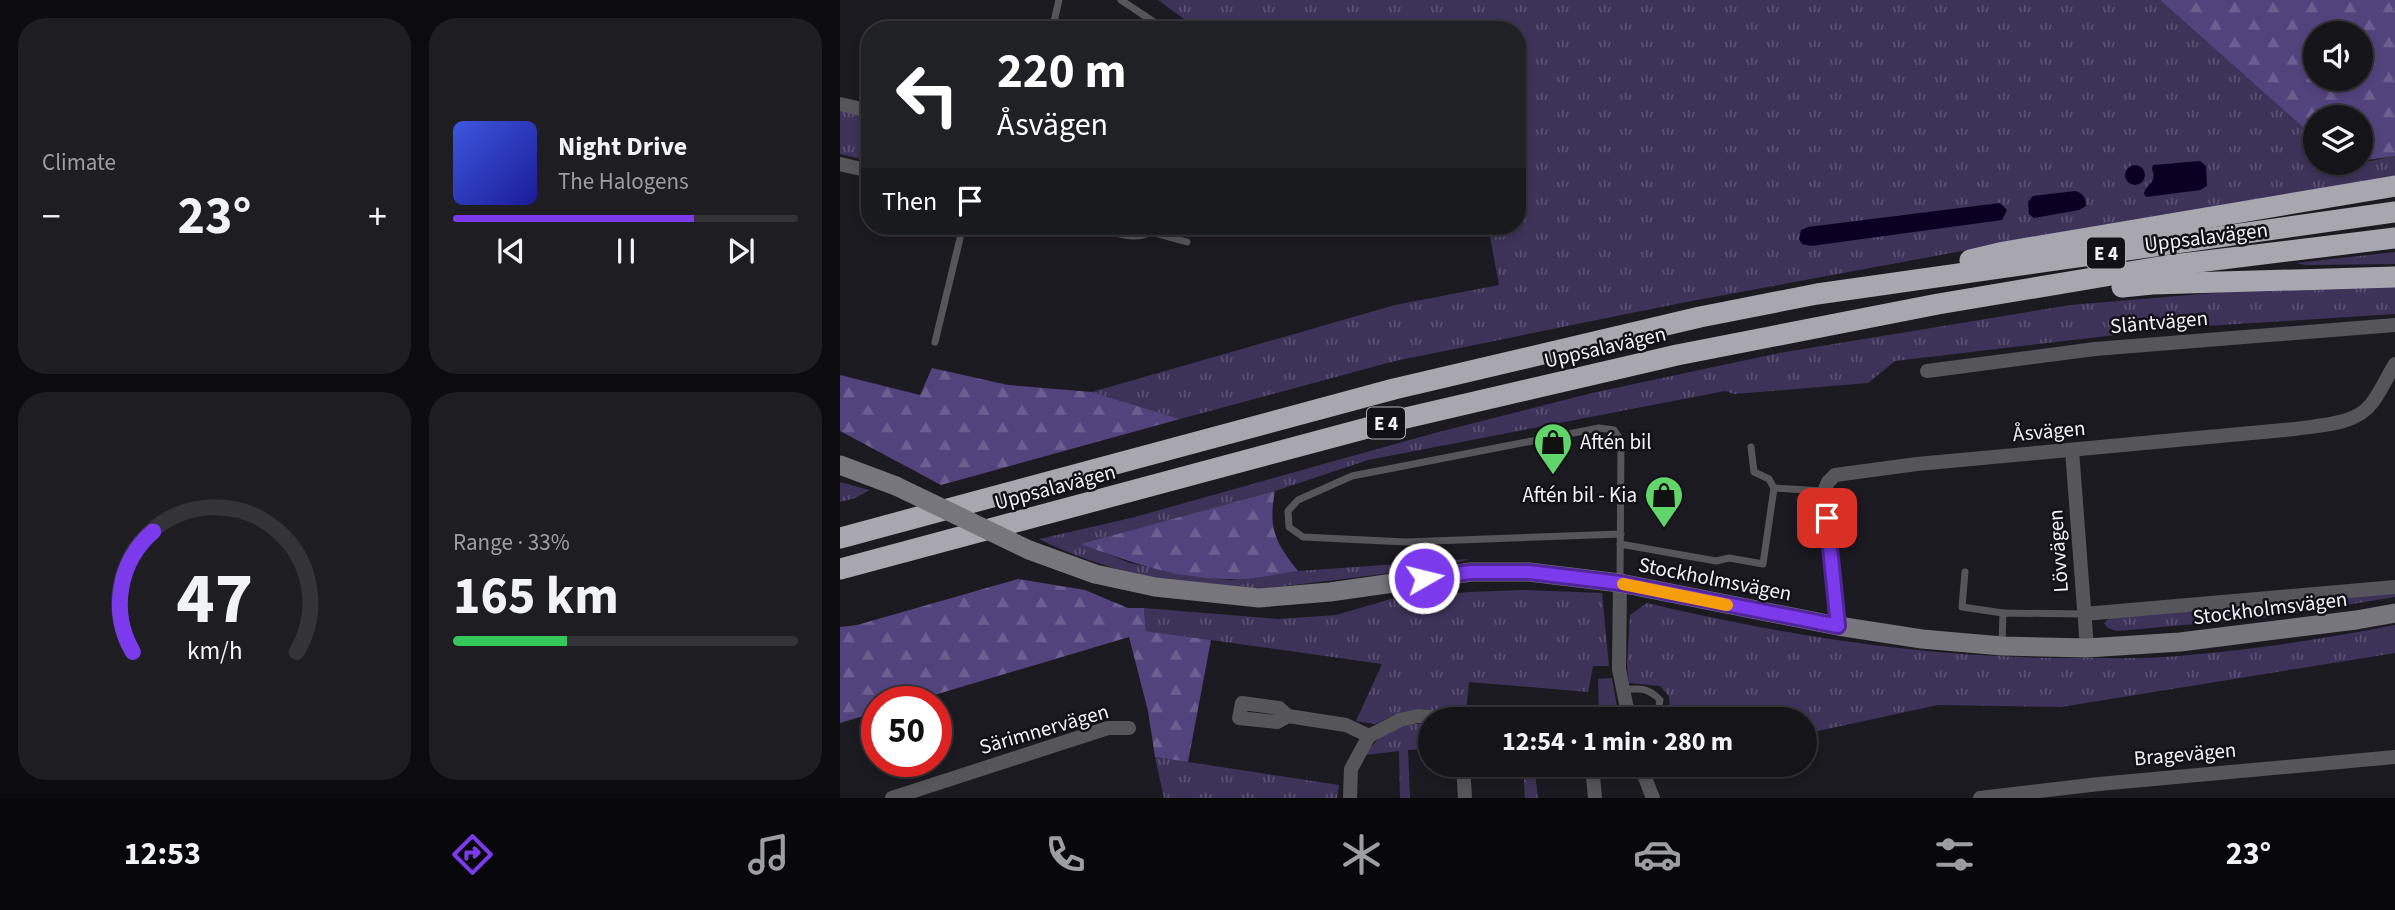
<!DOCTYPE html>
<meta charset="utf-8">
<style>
:root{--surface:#151419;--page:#1e1d22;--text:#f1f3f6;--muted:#9d9ea2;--line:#343338;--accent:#7c3aed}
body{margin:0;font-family:"Source Sans 3",sans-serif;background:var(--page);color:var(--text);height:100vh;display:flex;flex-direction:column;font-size:26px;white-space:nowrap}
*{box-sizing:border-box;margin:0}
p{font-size:23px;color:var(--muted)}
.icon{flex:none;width:38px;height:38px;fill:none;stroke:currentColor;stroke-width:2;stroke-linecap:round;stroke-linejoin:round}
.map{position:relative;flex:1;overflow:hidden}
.panel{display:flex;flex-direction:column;gap:18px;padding:18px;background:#0c0b0e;width:840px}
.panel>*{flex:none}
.banner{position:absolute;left:21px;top:21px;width:665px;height:214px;border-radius:28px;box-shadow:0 4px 10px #0003,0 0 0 2px var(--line);background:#202124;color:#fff;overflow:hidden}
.tools{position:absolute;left:1463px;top:21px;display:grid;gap:14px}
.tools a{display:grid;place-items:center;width:70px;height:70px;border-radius:50%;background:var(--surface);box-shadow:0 4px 10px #0003,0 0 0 2px var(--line);font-size:35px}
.speed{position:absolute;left:21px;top:686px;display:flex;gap:14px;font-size:35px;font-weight:700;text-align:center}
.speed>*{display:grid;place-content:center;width:91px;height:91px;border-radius:50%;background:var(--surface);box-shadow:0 4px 10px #0003,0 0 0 2px var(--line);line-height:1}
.speed .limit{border:10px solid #d22;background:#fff;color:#111}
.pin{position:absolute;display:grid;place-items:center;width:60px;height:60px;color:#fff;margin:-30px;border-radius:14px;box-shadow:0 4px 10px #0006}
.me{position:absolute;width:77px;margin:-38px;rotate:82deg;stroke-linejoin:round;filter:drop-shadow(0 0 5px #0008)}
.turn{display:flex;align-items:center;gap:24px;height:147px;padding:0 21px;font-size:32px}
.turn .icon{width:91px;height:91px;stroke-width:2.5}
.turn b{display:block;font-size:49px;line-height:60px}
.then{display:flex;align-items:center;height:66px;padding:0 21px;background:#0003;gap:14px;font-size:26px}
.big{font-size:52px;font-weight:700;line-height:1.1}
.panel .tile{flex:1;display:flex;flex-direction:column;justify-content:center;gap:10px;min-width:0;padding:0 24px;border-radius:28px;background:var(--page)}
.panel .dial{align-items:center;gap:0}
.dial svg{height:182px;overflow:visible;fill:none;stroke:var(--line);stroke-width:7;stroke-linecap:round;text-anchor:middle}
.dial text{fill:var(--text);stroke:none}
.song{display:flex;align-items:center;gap:21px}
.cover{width:84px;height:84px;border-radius:10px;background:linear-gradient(135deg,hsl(230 70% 55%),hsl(240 70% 35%))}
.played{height:7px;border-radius:4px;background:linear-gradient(90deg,var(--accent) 70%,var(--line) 70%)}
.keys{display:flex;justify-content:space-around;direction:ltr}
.heat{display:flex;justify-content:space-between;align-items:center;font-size:38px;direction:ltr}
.charge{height:10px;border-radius:5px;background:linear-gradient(90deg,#34c759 33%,var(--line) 0)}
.panel .tiles{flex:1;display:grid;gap:18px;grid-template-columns:repeat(2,1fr)}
.trip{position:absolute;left:578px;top:707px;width:399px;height:70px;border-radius:35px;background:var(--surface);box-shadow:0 4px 10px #0003,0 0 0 2px var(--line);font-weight:700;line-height:70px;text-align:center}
.menu{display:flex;height:112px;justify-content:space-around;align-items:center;background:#08080a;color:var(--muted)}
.menu .icon{width:49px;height:49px}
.menu .on{color:var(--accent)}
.menu b{font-size:32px;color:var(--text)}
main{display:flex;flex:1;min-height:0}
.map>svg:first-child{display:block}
.grass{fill:url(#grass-tufts)}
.forest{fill:url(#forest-firs);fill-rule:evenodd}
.water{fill:#0c0022}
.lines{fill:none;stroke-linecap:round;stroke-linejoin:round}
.lane{stroke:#565559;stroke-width:7}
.street{stroke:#565559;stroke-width:14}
.secondary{stroke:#77767c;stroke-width:19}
.highway{stroke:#a8a7b0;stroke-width:21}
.secondary-bridge{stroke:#77767c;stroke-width:19}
.route-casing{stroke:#51269a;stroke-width:18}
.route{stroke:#7c3aed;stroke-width:12}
.slow{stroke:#f59e0b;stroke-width:12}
.labels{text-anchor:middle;stroke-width:5;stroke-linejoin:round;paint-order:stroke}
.shield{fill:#131118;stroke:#afaeb3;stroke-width:2}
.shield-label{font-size:19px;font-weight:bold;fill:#f2f1f6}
.street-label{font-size:21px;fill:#f2f1f6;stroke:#131118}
.poi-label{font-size:21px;fill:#f2f1f6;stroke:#131118;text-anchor:start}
</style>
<main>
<section class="panel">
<div class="tiles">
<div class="tile"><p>Climate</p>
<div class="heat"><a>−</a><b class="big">23°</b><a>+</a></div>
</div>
<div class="tile">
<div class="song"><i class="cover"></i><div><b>Night Drive</b><p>The Halogens</p></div></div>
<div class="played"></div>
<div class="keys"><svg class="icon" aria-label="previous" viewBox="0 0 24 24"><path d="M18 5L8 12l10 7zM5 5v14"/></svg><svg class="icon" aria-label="pause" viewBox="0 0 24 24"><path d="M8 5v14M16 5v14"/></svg><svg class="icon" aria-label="next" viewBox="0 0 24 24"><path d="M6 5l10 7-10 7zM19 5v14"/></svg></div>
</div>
<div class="tile dial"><svg viewBox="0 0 100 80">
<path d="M14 69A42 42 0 1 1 86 69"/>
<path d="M14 69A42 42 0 0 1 23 16" stroke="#7c3aed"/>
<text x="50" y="56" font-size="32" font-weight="700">47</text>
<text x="50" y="72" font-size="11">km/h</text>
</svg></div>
<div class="tile"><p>Range · 33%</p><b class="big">165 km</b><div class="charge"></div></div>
</div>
</section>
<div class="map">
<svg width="1555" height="798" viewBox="0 0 1555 798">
<defs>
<pattern id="grass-tufts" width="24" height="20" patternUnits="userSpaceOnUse" patternTransform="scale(1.75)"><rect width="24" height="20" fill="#3d3359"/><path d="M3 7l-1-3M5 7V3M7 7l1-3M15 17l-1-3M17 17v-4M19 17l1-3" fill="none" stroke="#5a5171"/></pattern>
<pattern id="forest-firs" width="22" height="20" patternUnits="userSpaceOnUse" patternTransform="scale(1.75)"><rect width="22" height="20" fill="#53437d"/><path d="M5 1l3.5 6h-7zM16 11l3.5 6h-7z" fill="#6c5f90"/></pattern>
</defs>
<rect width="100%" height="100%" fill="#1c1a21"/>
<g class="grass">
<path d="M318,0H1320L1475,138V163H1521L1555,156V177L1133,249L846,302L555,361L340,419L252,392L555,305L659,285L648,226H677V30H370L348,22Z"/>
<path d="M0,110L30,117V161L0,154Z"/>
<path d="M1555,252V264L1466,265L1456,263Z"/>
<path d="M1555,285V314L1335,328L1055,361L1028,383L894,394L885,391L528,460L435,491L243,544L290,563L350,576L390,580L458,571L630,559L605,566C569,571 532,575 495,580C466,583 439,588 410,588C342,588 260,570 199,539L291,518L591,434L752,393L939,353L1230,305L1421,289Z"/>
<path d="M0,482L29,490H30L15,498L0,502Z"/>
<path d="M684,590L762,593L769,666H753L748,692L629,682L626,713L581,709L555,715L535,724L516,721L542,664L306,631L304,608L438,619L496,615L551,599L630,592Z"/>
<path d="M1555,591V597L1433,617L1277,631L1268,628L1264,623L1270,617L1432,606Z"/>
<path d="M807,603C949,637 1097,659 1244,658C1275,658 1308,659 1339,656C1412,650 1484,639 1555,625V653L1221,707L1098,705L964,734V719H827L830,708L829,696L820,686L789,683L787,666L790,615Z"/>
<path d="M772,678L779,719H759L758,679Z"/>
<path d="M575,724H590V749L568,750L570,798H560L559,751L525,755C540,734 550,728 575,724Z"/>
<path d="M315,757L499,785L497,798H324Z"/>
<path d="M683,765H694L698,798H685Z"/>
</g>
<g class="forest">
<path d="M1320,0H1555V156L1521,161V117H1475V138ZM1475,33H1521V79H1475Z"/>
<path d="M92,368L168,385L252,392L340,419L101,485L0,431V375L80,395Z"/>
<path d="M435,491C428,528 435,542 458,571C436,574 411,580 388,579C337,579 289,562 241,544Z"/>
<path d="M178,579L245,590L288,608H304L306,631L371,640L348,762L315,757L308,711L289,637L71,702H37V712L0,723V627L17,625Z"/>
</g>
<g class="water">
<path d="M1360,161L1366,166L1367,186L1360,190L1306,197L1304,194C1306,183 1318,183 1312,169L1313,165Z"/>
<circle cx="1295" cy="175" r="10"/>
<path d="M1235,191C1243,193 1246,198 1246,206L1239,210L1194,218L1189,214L1188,202L1193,196Z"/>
<path d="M1160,203L1167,210L1162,220L971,246L962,244L959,239L961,230L968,227Z"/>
</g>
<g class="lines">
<g class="lane">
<path d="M281,0L326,30"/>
<path d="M212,30L219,0"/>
<path d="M307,231L347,242"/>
<path d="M95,342L123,226"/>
<path d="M911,447L914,472L929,479L934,488"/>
<path d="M780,544L876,561L889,558L923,564L934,488L984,491"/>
<path d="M1125,572L1122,607L1163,613"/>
<path d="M780,582L781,441L774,430L759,428L512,476L458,500L448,511L449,527L463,537L566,542L781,534"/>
<path d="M1162,645L1163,613L1244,614"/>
<path d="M782,690C799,688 808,687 820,700L817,719"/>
</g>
<g class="street">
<path d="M0,104L30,111"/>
<path d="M0,164L30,171"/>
<path d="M262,226C278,229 298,239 312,226"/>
<path d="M1087,371L1255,349L1555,325"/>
<path d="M1232,450L1247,648"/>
<path d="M780,583L779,669L789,719"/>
<path d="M1244,614L1555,587"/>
<path d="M998,626L984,491L988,482L995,475L1077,464L1455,429C1480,425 1516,425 1532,403C1541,391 1547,377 1555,364"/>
<path d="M448,716L437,722L399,718L402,703L439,708L448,716L506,725L529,736"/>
<path d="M623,765L625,798"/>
<path d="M752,765L755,798"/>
<path d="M800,765L813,798"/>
<path d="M52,798L268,728H289"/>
<path d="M510,798L511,769L529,736L560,720L578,716L619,719"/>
<path d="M1140,798L1259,784L1555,757"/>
</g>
<g class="secondary">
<path d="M0,465L56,486"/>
<path d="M189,550L255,574L315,587L419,598L490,592L631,572H689L780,583L998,626L1082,639L1162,646L1247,648L1340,642L1516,620L1555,613"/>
</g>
<g class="highway">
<path d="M1130,260L1164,252L1555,186"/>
<path d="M1282,287L1312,284L1555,277"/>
<path d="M0,538L554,389L860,317L977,294L1555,212"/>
<path d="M0,569L557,420L837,355L1098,304L1325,266L1555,238"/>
</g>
<path class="secondary-bridge" d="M56,486L189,550"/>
</g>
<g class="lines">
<defs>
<path id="route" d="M584,578L631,572H689L780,583L998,626L987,518"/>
</defs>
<use href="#route" class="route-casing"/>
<use href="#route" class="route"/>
<path class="slow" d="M783,584L887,605"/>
</g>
<defs>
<symbol id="shop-pin" viewBox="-11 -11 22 30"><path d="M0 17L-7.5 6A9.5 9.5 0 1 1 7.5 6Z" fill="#61d46a" stroke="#131118"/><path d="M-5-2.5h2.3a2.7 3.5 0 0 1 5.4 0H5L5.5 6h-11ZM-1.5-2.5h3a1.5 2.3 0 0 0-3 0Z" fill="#111"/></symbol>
</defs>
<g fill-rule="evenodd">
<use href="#shop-pin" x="691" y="420" width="44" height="60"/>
<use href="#shop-pin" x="802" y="473" width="44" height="60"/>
</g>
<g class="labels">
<g class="shield">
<rect x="1247" y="237.5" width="38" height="31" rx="5"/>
<rect x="527" y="407.5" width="38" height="31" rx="5"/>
</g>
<g class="shield-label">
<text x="1266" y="260">E 4</text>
<text x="546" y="430">E 4</text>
</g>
<g class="street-label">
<text transform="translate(1366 237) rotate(-7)" y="7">Uppsalavägen</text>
<text transform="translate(1319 322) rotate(-5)" y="7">Släntvägen</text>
<text transform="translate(765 347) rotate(-13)" y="7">Uppsalavägen</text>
<text transform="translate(1209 431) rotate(-5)" y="7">Åsvägen</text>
<text transform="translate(215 487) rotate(-15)" y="7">Uppsalavägen</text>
<text transform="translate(1218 551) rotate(-94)" y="7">Lövvägen</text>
<text transform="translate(875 579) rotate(11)" y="7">Stockholmsvägen</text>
<text transform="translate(1430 608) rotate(-7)" y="7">Stockholmsvägen</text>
<text transform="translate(204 729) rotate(-16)" y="7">Särimnervägen</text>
<text transform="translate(1345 754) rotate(-5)" y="7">Bragevägen</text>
</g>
<g class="poi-label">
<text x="740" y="449">Aftén bil</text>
<text x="797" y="502" text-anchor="end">Aftén bil - Kia</text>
</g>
</g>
</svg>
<div class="tools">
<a><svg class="icon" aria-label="sound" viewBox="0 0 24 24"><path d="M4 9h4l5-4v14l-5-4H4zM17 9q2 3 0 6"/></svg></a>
<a><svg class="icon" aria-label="layers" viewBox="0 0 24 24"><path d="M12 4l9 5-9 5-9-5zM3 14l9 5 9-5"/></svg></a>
</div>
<div class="speed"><div class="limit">50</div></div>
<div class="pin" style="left:987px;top:518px;background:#d93025"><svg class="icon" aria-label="arrive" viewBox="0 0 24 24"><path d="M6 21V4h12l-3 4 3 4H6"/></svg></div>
<svg class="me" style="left:584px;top:578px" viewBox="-20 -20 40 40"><circle r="17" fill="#7c3aed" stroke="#fff" stroke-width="3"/><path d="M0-11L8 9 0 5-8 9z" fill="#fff"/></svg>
<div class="trip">12:54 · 1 min · 280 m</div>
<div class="banner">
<div class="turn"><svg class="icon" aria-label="left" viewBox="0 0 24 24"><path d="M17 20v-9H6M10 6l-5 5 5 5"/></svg><div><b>220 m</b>Åsvägen</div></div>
<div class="then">Then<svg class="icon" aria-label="arrive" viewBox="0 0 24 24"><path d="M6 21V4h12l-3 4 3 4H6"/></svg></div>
</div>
</div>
</main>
<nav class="menu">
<b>12:53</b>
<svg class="icon on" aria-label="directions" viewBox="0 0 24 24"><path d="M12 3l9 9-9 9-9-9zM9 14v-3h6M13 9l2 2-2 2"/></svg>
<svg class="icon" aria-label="music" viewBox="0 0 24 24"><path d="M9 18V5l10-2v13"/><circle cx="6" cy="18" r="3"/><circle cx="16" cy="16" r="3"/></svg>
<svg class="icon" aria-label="phone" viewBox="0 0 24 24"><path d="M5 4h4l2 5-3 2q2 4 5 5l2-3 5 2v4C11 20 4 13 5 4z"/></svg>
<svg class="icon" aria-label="climate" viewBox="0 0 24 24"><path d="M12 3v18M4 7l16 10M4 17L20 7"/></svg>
<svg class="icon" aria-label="car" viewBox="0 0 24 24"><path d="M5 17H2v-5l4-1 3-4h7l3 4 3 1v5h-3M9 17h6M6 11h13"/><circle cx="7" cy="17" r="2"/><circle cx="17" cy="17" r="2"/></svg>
<svg class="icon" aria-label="filters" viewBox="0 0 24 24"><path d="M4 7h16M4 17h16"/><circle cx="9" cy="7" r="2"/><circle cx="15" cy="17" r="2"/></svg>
<b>23°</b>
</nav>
